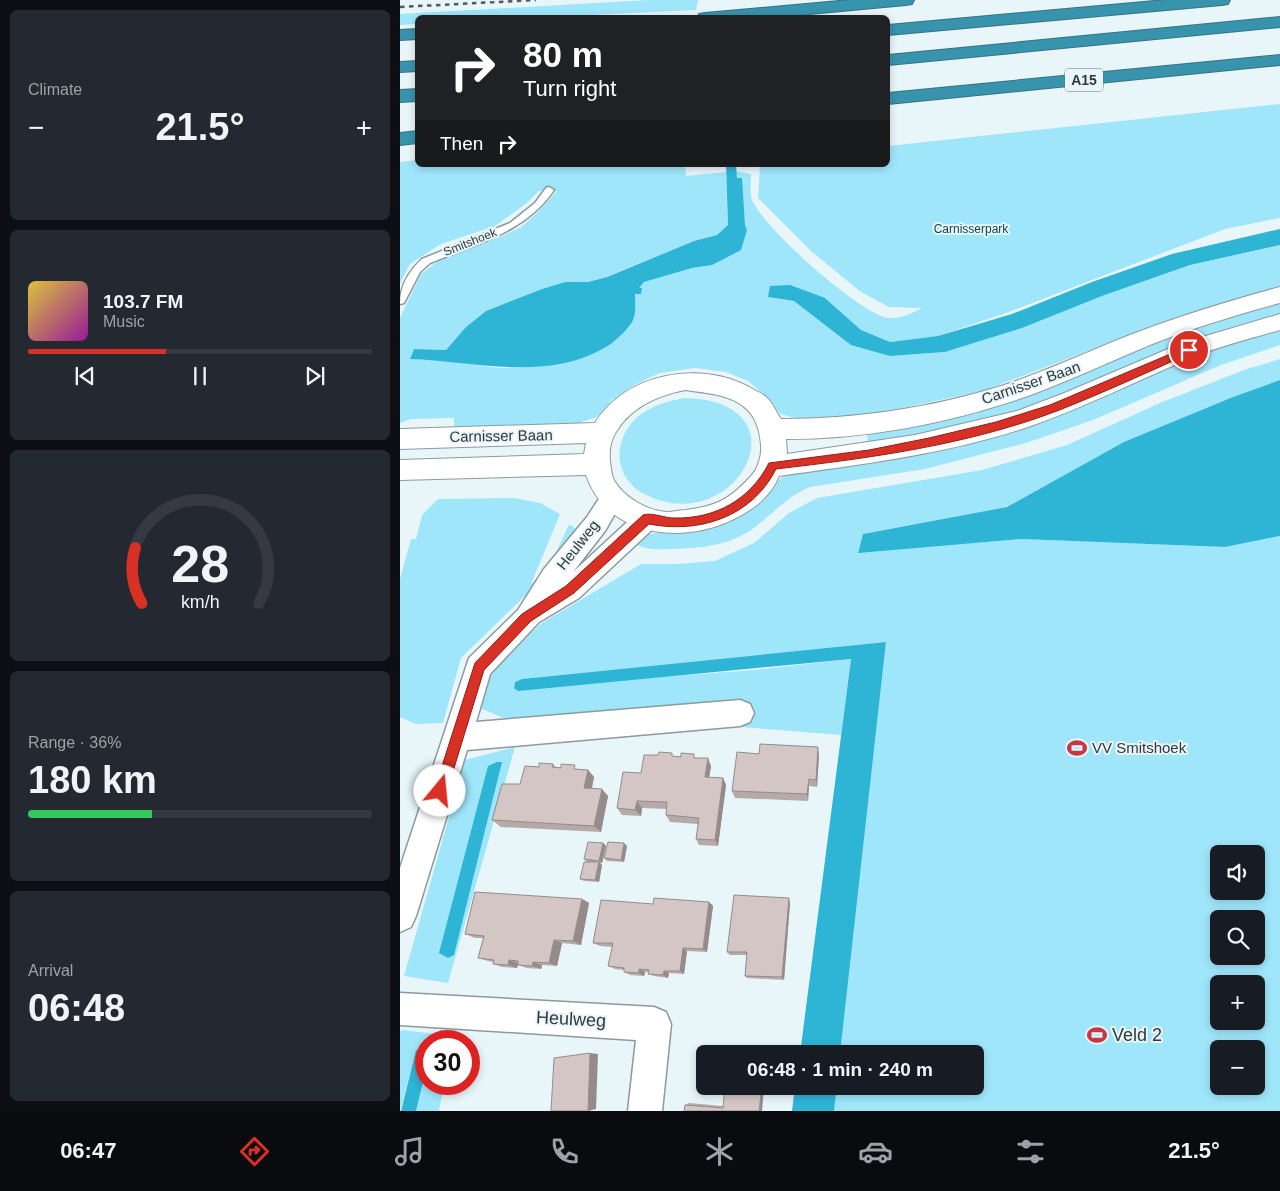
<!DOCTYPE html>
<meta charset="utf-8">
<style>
:root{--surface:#171b24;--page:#242831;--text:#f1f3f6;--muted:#9ea1a6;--line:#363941;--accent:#d93025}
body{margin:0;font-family:Helvetica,sans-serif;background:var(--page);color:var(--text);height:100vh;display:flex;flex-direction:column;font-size:19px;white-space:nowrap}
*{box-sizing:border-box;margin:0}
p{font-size:16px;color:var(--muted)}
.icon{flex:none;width:28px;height:28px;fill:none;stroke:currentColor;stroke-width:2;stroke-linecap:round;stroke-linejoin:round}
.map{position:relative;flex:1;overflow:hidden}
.drawer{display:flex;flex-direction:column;gap:10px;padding:10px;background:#0d0f14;width:400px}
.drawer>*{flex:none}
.banner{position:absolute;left:15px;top:15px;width:475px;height:152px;border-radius:8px;box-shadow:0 2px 8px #0003;background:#202124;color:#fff;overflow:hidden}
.controls{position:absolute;left:810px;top:845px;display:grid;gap:10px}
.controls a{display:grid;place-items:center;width:55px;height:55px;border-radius:8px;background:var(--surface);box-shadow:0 2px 8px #0003;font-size:25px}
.speed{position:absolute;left:15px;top:1030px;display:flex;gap:10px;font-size:25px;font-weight:700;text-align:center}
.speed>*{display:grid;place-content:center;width:65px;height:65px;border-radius:50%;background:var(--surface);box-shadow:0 2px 8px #0003;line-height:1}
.speed .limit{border:8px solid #d22;background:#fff;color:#111}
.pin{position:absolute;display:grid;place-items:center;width:42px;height:42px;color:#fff;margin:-21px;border:2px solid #fff;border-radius:50%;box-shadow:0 1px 5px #0007}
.me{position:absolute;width:55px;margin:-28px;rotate:17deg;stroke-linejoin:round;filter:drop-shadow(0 0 4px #0008)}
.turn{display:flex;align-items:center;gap:18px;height:105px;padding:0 25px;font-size:22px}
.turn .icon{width:65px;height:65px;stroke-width:2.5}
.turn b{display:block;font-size:35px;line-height:42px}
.then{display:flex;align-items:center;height:48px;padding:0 25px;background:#0003;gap:10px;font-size:19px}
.big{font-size:38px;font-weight:600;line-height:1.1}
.drawer .card{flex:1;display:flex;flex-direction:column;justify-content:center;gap:8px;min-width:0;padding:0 18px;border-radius:8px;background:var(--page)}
.drawer .dial{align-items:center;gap:0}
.dial svg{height:130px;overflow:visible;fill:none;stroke:var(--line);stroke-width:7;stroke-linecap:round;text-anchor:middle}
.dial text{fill:var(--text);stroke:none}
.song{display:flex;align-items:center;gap:15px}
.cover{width:60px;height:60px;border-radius:8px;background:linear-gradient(135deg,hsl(50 70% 55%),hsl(300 70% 35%))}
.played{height:5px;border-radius:2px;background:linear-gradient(90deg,var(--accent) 40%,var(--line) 40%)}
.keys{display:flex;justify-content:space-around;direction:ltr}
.heat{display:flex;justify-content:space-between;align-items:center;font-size:28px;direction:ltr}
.charge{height:8px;border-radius:4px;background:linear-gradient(90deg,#34c759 36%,var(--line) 0)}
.trip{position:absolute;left:296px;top:1045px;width:288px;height:50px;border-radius:8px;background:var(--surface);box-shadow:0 2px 8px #0003;font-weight:600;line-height:50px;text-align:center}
.tabs{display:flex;height:80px;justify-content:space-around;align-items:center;background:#090b0e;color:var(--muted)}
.tabs .icon{width:35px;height:35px}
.tabs .active{color:var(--accent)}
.tabs b{font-size:22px;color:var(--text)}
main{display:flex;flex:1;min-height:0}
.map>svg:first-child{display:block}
.green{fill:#a0e6fb;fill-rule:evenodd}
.water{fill:#2eb4d5}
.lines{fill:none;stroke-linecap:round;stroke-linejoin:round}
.service-casing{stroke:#8c999d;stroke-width:3}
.minor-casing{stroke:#8c999d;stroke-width:3}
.secondary-casing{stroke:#8c999d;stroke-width:2}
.motorway-casing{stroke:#367484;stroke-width:2}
.service{fill:#fff;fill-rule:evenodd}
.minor{fill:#fff;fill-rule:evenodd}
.secondary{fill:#fff;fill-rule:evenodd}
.motorway{fill:#3893ac;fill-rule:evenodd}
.rail{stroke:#535a5c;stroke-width:2.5;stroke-dasharray:4.5 4.5;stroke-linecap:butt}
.wall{fill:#b6aaa9}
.shaded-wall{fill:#948b8a}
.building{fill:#d4c6c5;stroke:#948b8a}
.route{fill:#d93025;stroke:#8d1f18}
.labels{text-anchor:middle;stroke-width:4;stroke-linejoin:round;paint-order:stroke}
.far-park-label{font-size:12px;fill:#0e4654;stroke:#e8f6fa}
.far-street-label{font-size:12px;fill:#33393a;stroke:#e8f6fa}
.shield{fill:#e8f6fa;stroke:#697274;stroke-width:1}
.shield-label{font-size:14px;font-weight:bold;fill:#33393a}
.street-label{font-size:15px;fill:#33393a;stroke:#e8f6fa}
.poi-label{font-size:15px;fill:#33393a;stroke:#e8f6fa;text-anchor:start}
.near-street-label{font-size:18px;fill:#33393a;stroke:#e8f6fa}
.near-poi-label{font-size:18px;fill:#33393a;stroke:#e8f6fa;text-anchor:start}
</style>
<main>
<section class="drawer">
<div class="card"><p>Climate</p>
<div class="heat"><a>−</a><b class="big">21.5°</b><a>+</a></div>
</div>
<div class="card">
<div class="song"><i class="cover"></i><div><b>103.7 FM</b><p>Music</p></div></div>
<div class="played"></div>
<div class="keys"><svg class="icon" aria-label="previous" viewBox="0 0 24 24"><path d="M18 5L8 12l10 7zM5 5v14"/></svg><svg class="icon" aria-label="pause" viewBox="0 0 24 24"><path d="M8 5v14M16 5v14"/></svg><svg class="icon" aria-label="next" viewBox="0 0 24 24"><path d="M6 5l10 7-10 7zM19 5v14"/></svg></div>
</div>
<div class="card dial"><svg viewBox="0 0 100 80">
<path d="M14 69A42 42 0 1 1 86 69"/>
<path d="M14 69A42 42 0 0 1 10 35" stroke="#d93025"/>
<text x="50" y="56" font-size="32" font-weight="700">28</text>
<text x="50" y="72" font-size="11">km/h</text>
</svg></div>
<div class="card"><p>Range · 36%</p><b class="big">180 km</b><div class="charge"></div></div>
<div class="card"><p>Arrival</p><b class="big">06:48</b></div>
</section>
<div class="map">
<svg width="880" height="1111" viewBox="0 0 880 1111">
<rect width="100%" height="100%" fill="#e8f6fa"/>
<g class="green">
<path d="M248,0H298L296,10L147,17L18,18L17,24L0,25V14Z"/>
<path d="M880,104V218L825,229L606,313L538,336L490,342L461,330L425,298L368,297L394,301L417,317L490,356L545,352L622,328L702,296L790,265L880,245V287L774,318L583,391L468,415L412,422L380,414L367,397L348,381L326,372L295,368L260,373L236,384L212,400L197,417L169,426L54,431V418L11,419L0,423V318L21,274L42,258L100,237L121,227L137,213L157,191H139L127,203L95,226L41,244L10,264L0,283V162L17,160L18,165H285L286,176L326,172L328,225L317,235L294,241L206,277L188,282H165L142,289L86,311L66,327L46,350L14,349L10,359L41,360L99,368L137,367L182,358L235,294L240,285L244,282L292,268L312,265L347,230L345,225L341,178H337L336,171L351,174C351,181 350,190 351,197C357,223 462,316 489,318C500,319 513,313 522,308L489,307L461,292L411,251L358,198L360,165H488V146Z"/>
<path d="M880,300V314L829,328L788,343L704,379L599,418L469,446L466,430Z"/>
<path d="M880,328V345L821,365L693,420L626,443L525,469L410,487C387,497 379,508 360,523C335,545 304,548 272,549C261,549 244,551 235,543C253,525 286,535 309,529C325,525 344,516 356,504C367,493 375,480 389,473L492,456Z"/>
<path d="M880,359V380L833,397L725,442L607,507L463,534L458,552L622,539L825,547L880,536V1111H434L437,1086H575V1054H440L486,642L122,679L115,682L114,688L353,670L451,659L441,735L341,727L339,699L108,720L80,708L87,678L96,664L142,623L241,564H278L315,561L354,543L389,513L417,498L582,470L667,445L760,403L844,370ZM819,854H856V891H819ZM819,919H856V956H819ZM819,984H856V1021H819ZM819,1049H856V1086H819Z"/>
<path d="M284,398C410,401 337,539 246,495C211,478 212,436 241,414C254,405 269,401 284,398Z"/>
<path d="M114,498L140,503L160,514L131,584C150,569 159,547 168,526L171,525L178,531L127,597L126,595L61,658L43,723L16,724L0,717V579L11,539H16L22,515L38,499Z"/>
<path d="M115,747L48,983L4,976L65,760Z"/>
<path d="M3,1030L53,1036L52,1041H26V1051L16,1050L0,1111V1031Z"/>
<path d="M26,1070V1084H44L39,1111H16Z"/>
</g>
<g class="water">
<path d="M326,165H336L337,178H342L345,225L347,230L341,250L312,265L292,268L244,282L239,288H242L241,294H235C235,301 236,310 234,317C232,326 219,337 212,343C152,384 76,361 10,359L14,349L46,350L66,327L86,311L142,289L165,282H188L207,277L294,241L317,235L328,225Z"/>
<path d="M880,229V245L790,265L702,296L622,328L545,352L490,356L451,345L394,301L368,297L370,286L390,285L425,298L461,330L490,342L538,336L612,314L692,282L772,254Z"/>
<path d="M880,380V536L825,547L622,539L458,553L463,534L607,507L724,442L833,397Z"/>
<path d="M486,642L440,1054H400L451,659L118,691L114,688L115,682L122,679Z"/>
<path d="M97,762H102L54,955L48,958L39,953L88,766Z"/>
<path d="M16,1050L26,1051V1070L16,1111H1Z"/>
<path d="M395,1086H437L434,1111H392Z"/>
</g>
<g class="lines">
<defs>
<path id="service" d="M149,187L154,190C125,233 75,244 30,263L20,272L4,303L0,304C0,285 9,271 22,259L110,223L135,203L146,188Z"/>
<g id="minor">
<path d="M212,488L220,491L224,498L205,531L173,572L238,512L247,509L256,512L259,519L256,526L179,598L139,622L90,674L76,722L340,700L350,704L354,713L350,722L340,726L67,750L16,916L11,927L0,932V868L69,658L118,610L144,569L187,517L204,491Z"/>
<path d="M0,993L254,1007L266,1012L271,1024L262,1111H228L236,1040L0,1025Z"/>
</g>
<path id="secondary" d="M880,287V303C836,315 792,328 750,345C709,362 669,381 628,396C550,423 468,439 386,439L387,454L515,435L617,411L662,394L782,343L880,314V330C852,338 824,345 796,356C740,379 686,407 628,427C548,454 463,464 379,476C371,496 353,510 334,519C282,545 207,537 186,475L0,480V460L184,454L186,443L0,449V429L195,423C225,373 300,360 349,387C354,390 362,393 366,397C372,402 376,412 381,419C456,419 530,408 601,386C647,371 691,350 735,333C783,315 831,300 880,287ZM285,390C324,395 358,398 361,445C362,455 358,469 351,476C330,499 317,506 286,510C280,510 273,512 267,512C248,511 223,497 214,480C211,474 211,467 210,461C209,450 211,438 218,429C233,406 260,395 285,390Z"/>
<g id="motorway">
<path d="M450,0H514L512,4L506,5L367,18H297L299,14L305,13Z"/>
<path d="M766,0H830L828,4L822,5L488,35V25Z"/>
<path d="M880,17V27L488,65V55Z"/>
<path d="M18,29V39L0,40V30Z"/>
<path d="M880,55V65L488,104V93Z"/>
<path d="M18,61V71L0,72V62Z"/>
<path d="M18,89V101L0,102V90Z"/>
<path d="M18,131V143L0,145V133Z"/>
</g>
</defs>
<use href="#service" class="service-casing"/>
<use href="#minor" class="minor-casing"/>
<use href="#secondary" class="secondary-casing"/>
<use href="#motorway" class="motorway-casing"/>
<use href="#service" class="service"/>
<use href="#minor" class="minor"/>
<use href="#secondary" class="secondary"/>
<use href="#motorway" class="motorway"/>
<path class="rail" d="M0,7L136,0"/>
</g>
<g class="wall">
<path d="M359,754L419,755L417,787L409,786L408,801L335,798L332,791Z"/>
<path d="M274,756L296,758L311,766L309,777L323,778L326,785L318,846L299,845L296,839L298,824L270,822L266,815V809L242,808L241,816L222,815L217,808Z"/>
<path d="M153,764L156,767L188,770L194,777L192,789L208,796L201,832L101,827L92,820L139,767Z"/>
<path d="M203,843L206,846L202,863H200L202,865L199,882L184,881L180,879L187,862L184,859Z"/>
<path d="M227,846L224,862L207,861L204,858Z"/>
<path d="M182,899L189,903L181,945L162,943L157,966L142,965L141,969L127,968L118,965L117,968L102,967L93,964V962L88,961L78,958L83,938H75L65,934Z"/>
<path d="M309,902L313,906L307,952L287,951L284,974L269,973L268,978L254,976L248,974L249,972H245L244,976L230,975L224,972V970L215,969L208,966L212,947L200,946L193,943L253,904Z"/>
<path d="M390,903L384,980L347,978L345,976L347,955H330L327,952Z"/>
<path d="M289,1103L323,1106L362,1111L285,1105Z"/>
</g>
<g class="shaded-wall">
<path d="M418,747L419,755L417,787L416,780Z"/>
<path d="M308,758L311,766L308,784L305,777Z"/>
<path d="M188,770L194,777L190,795L184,788Z"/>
<path d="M323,778L326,785L318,846L315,840Z"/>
<path d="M409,779V786L408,801L407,794Z"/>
<path d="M202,789L208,796L201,832L194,826Z"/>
<path d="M237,801L242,808L241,816L235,810Z"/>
<path d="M203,843L206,846L202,863L199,861Z"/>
<path d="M224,843L227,846L224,862L221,860Z"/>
<path d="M199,862L202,865L199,882L195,880Z"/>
<path d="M389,898L390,903L384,980L382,977Z"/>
<path d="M182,899L189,903L181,945L173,941Z"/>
<path d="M309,902L313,906L307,952L303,949Z"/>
<path d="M154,940L162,943L157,966L149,963Z"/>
<path d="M283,948L287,951L284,974L280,971Z"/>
<path d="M109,960L118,963L117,968L108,965Z"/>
<path d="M133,962L142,965L141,969L132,966Z"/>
<path d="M239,969L245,972L244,976L239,973Z"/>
<path d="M264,971L269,973L268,978L263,975Z"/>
<path d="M190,1053L198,1054L196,1109L188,1111Z"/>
<path d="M362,1086H364L362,1111H359Z"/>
</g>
<g class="building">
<path d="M360,744L418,747L416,780L409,779L407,794L332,791L337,752L359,754Z"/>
<path d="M259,752L272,753V756L281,757V753L294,754V758H308L305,777L323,778L315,840L296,839L299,818L266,815L267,802L237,801L235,810L217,808L223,772L241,773L244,755H258Z"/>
<path d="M139,763L153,764L152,767L161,768V764L175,765L174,769L188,770L184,788L202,789L194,826L92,820L102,784H120L125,766L139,767Z"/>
<path d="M188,842L203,843L199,861L184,859Z"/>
<path d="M208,842L224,843L221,860L204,858Z"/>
<path d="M184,862H199L195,880L180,879Z"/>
<path d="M75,892L182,899L173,941L154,940L149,963L133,962L132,966L118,965V961L109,960L108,965L93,964L94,960L78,958L84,936L65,934Z"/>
<path d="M334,895L389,898L382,977L345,976L347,952H327Z"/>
<path d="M254,898L309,902L303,949L283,948L280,971H264L263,975L248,974L249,970L239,969V973L224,972V968L208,966L213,943H193L201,900L253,904Z"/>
<path d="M190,1053L188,1111H151L154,1058Z"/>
<path d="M325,1086H362L359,1111H284L285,1105L323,1108Z"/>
</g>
<path class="route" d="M789,346L793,347V352C748,372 703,393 657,411C567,445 471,458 376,469C352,517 299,534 249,524L174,593L131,621L84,670L47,791L45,795L40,797L36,795L34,791L75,663L122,614L166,586L243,515C252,512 264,518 274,518C315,519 350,500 369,463L469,450L529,438L596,422L650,405Z"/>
<defs>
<symbol id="stadium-bare" viewBox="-9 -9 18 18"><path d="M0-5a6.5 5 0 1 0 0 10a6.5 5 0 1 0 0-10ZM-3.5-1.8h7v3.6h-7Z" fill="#c83842" stroke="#e8f6fa" stroke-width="2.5" paint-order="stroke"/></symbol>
</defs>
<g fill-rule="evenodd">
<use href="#stadium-bare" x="663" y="734" width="28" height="28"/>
<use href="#stadium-bare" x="683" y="1021" width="28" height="28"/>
</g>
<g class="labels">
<g class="far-park-label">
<text x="571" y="233">Carnisserpark</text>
</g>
<g class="far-street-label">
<text transform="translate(70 242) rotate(-22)" y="4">Smitshoek</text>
</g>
<rect class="shield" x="665" y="68.5" width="38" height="23" rx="4"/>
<g class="shield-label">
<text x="684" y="85">A15</text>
</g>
<g class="street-label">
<text transform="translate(631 383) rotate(-19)" y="5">Carnisser Baan</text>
<text transform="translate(101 436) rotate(-1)" y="5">Carnisser Baan</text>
<text transform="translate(178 545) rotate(-52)" y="5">Heulweg</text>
</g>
<g class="poi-label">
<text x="692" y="753">VV Smitshoek</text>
</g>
<g class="near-street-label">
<text transform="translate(171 1019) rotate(3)" y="6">Heulweg</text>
</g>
<g class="near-poi-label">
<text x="712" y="1041">Veld 2</text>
</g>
</g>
</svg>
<div class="controls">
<a><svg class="icon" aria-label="sound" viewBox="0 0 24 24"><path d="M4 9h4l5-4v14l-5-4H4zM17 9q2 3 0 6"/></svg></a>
<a><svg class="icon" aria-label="search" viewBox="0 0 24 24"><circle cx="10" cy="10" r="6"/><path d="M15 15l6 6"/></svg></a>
<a>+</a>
<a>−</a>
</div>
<div class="speed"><div class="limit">30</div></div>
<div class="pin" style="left:789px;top:350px;background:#d93025"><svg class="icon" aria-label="arrive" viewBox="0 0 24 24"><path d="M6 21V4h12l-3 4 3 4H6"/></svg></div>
<svg class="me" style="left:40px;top:791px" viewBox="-20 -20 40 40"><circle r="19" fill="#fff"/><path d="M0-13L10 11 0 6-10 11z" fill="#d93025"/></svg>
<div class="trip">06:48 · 1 min · 240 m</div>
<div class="banner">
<div class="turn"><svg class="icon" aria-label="right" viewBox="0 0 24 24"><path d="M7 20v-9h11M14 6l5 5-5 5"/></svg><div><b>80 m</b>Turn right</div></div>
<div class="then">Then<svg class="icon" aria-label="right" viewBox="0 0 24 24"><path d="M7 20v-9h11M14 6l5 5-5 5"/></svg></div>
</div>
</div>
</main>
<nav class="tabs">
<b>06:47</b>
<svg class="icon active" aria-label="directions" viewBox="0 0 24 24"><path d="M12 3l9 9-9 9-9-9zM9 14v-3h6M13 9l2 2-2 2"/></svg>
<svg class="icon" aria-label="music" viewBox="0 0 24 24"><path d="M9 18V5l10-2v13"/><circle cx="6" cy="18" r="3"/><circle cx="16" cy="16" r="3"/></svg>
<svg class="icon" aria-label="phone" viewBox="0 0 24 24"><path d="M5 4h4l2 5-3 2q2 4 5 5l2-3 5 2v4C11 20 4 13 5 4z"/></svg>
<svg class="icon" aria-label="climate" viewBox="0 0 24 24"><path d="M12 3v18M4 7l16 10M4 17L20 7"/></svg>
<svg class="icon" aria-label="car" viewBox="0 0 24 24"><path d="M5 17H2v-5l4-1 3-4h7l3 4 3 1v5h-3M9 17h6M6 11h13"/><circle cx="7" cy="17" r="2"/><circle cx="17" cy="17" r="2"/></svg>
<svg class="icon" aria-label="filters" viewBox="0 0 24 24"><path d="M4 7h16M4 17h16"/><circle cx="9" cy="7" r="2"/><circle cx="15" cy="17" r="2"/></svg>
<b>21.5°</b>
</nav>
